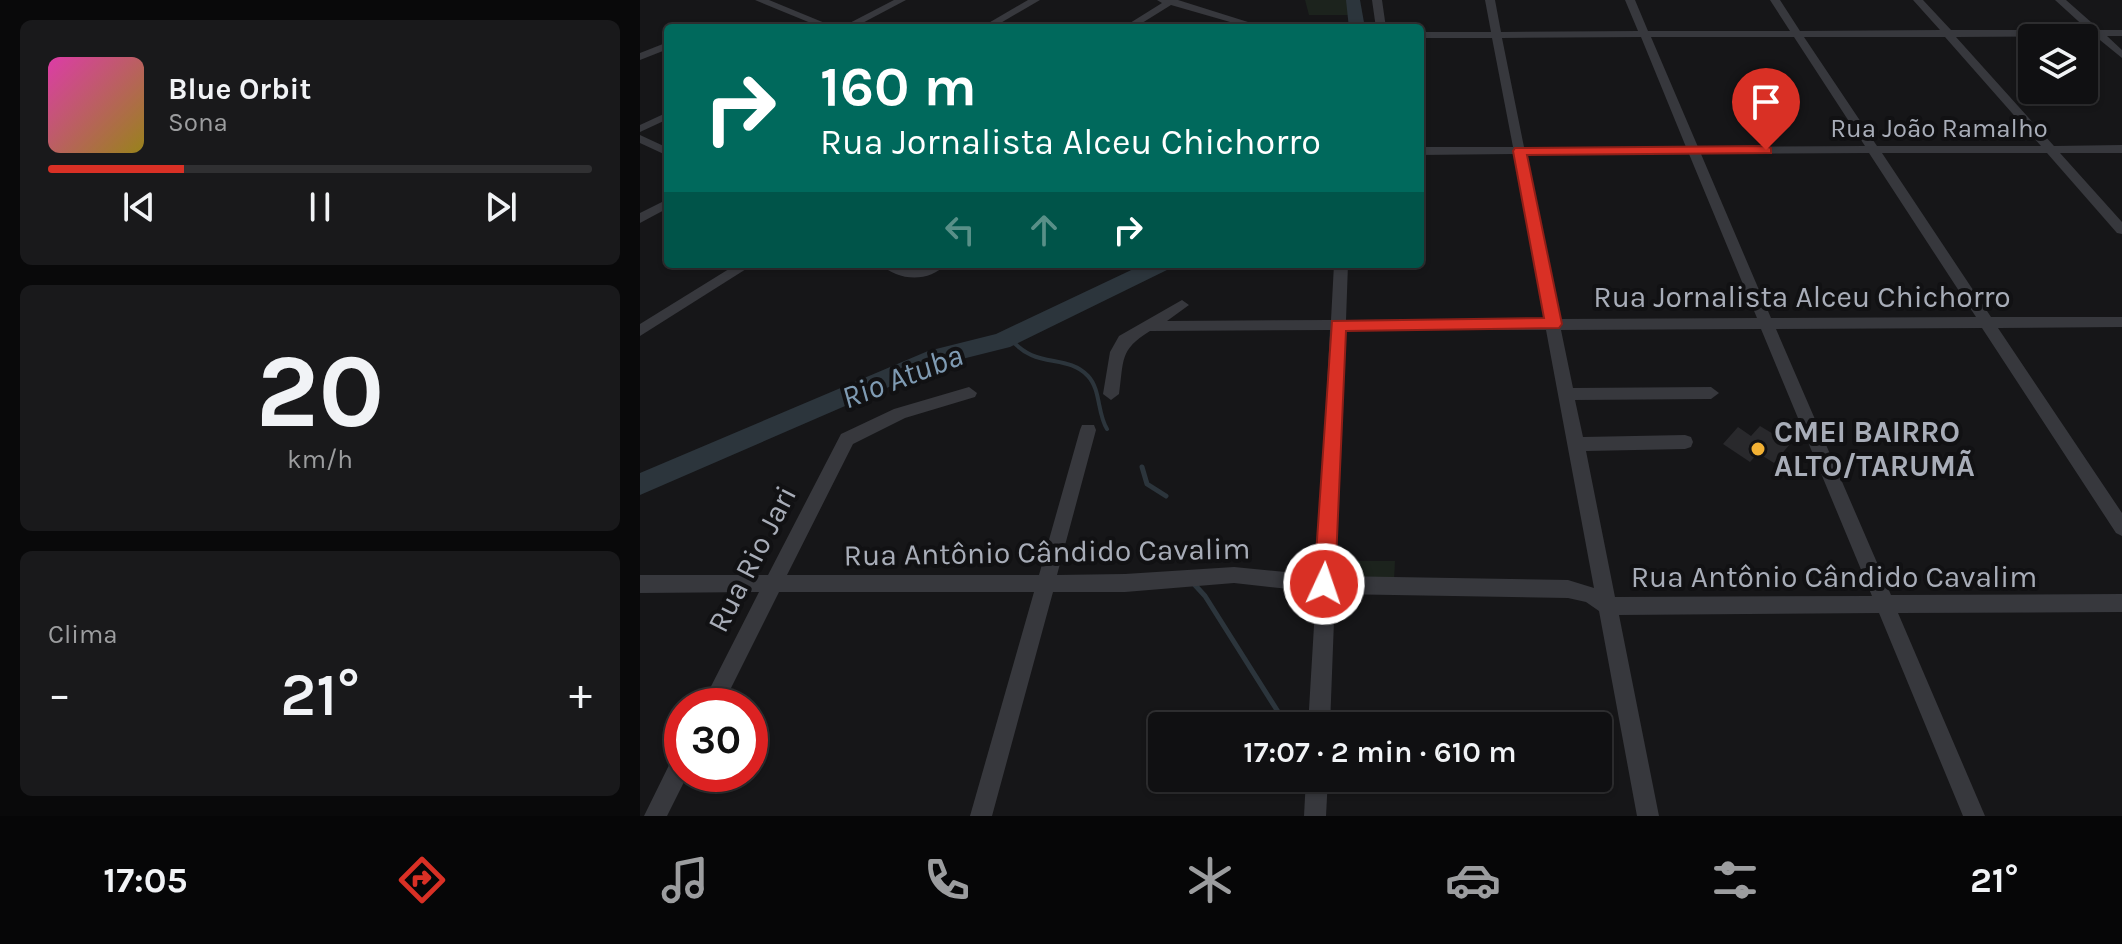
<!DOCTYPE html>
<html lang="pt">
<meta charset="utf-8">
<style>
:root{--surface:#101012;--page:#19191b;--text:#f1f3f6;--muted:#9c9d9f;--line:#303032;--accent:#d93025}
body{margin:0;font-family:Karla,sans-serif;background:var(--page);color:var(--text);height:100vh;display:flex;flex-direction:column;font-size:30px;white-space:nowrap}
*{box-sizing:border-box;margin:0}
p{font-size:26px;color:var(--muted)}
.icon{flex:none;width:44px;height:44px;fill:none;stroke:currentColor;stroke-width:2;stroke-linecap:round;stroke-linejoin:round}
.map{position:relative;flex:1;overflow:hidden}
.side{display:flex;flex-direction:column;gap:20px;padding:20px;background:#09090a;width:640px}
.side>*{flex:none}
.top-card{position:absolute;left:24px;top:24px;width:760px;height:244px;border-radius:8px;box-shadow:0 2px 6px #0004,0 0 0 2px var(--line);background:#00695c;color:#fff;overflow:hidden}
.buttons{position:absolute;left:1378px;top:24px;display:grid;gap:16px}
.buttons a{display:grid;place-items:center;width:80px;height:80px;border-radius:8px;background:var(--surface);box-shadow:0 2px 6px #0004,0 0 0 2px var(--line);font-size:40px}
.speed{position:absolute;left:24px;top:688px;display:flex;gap:16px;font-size:40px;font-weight:700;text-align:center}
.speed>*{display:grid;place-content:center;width:104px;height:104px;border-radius:50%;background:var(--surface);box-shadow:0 2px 6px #0004,0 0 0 2px var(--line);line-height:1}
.speed .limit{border:12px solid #d22;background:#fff;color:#111}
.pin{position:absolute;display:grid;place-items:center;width:68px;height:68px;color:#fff;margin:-82px -34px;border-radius:50% 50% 50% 0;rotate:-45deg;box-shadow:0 0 8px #0007}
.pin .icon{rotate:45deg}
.me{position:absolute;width:88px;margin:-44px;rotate:3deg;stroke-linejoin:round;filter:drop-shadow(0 0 6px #0008)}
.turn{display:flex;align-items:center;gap:28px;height:168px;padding:0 24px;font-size:36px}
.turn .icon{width:104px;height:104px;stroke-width:2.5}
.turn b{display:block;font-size:56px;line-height:68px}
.lanes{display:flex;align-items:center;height:76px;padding:0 24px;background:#0003;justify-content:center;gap:40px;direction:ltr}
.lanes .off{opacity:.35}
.big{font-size:60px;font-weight:600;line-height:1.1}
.side .tile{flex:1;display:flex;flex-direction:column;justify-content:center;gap:12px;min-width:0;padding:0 28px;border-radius:12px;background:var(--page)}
.side .dial{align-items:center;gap:0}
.dial b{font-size:104px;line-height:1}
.song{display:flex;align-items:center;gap:24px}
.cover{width:96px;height:96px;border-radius:12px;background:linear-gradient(135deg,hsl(320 70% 55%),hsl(50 70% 35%))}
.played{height:8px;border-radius:4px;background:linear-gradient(90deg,var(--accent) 25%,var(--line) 25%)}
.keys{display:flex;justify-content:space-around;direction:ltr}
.heat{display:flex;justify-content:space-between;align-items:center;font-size:44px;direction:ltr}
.trip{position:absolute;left:508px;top:712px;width:464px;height:80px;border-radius:8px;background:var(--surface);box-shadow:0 2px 6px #0004,0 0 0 2px var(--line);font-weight:600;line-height:80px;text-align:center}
.tabs{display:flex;height:128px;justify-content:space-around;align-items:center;background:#060607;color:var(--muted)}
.tabs .icon{width:56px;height:56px}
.tabs .current{color:var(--accent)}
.tabs b{font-size:36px;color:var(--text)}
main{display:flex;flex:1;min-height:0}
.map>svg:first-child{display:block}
.green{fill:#1c231d}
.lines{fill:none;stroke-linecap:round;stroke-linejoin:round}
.stream-far1{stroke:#2c353c;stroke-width:4}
.stream{stroke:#2c353c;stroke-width:5}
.river{fill:#2c353c;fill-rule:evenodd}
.building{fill:#29292c}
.minor{fill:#37383d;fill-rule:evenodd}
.route{fill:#d93025;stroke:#8d1f18;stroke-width:2}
.poi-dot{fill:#f2b134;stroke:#111113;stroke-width:3}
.labels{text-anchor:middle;stroke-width:8;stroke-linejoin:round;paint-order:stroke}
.far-street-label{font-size:26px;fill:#a8adb8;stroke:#111113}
.street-label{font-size:30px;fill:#a8adb8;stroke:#111113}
.poi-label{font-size:30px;font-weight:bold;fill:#a8adb8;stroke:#111113;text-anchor:start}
.water-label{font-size:32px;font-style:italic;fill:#7f9bb3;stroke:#111113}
</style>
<main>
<section class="side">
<div class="tile">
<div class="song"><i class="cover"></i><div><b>Blue Orbit</b><p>Sona</p></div></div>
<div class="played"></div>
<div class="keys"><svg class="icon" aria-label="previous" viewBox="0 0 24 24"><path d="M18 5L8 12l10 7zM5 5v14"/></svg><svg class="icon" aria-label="pause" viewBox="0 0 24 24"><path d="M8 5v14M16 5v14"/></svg><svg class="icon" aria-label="next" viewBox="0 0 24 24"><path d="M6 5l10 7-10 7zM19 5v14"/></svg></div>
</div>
<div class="tile dial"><b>20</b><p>km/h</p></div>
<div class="tile"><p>Clima</p>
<div class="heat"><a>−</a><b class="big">21°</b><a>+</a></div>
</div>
</section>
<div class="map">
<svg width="1482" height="816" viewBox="0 0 1482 816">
<rect width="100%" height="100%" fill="#161618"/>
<g class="green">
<path d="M665,0H707L709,15H669Z"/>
<path d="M708,558L709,561H755L754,581L700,576L693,563Z"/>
</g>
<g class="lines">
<path class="stream-far1" d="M370,338C395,370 426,353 448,376C461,390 457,413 467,429"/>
<g class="stream">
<path d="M502,467L507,484L526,496"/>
<path d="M554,584L565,596L647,726"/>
</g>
<g class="river">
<path d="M706,0H720L725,28H709Z"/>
<path d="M504,264H532L529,269L370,347L302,364L0,495V473L288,351L356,334Z"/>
</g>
</g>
<path class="building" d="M1120,426L1150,444L1134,463L1118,453L1110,462L1083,444L1098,427L1111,436Z"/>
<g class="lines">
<g class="minor">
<path d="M115,0H129L197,28H183Z"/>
<path d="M254,0H266L213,28H200Z"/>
<path d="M388,0H400L352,28H340Z"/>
<path d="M517,0H538L627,28H611L531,5L494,28H482L522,3Z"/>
<path d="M732,0H742L746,28H736Z"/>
<path d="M845,0H855L861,32L998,31L985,0H995L1008,31H1150L1130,0H1140L1160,31L1300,30L1273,0H1283L1311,30H1448L1415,0H1426L1460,30H1482V36H1467L1482,50V58L1455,36L1316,37L1414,146L1482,145V153H1420L1482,222V234L1477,233L1407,153H1242L1351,317H1482V327L1358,328L1482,513V536L1476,533L1342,328L1136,329L1251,595L1482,594V612L1258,613L1345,816H1323L1239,613L979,615L1019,816H997L959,611L946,602L928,598L695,594L690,726H668L676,592L594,583L485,592H413L352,816H330L394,592H139L82,706H61L119,592L0,593V575H128L201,434L254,409L329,387L337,393L335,397L265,418L213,444L147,575H399L440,430L442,425H454L456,430L417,575L485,574L594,567L677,575L690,330L510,331C479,350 484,360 479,394L471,400L463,394L470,352L479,336L542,300L549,305L527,321L691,320L694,264H708L706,320L904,319L874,154L780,155V147H873L852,38H780V32H851ZM1001,37L1046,147H884L862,38ZM1011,37H1154L1225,146L1058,147ZM1164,37H1305L1401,146H1237ZM1229,153L1336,317L1131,318L1061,154ZM886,154H1049L1117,318L919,319ZM1121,329L1232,596L975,597L946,451L1045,449L1051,447L1053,442L1051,437L1045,435L943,437L935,400L1071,399L1079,393L1071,387L933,388L921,330ZM705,330H906L954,588L928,580L695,576Z"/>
<path d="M28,42V49L0,60V53Z"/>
<path d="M28,112V119L0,132V125Z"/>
<path d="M0,135L28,148V156L0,143Z"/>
<path d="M28,199V208L0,223V213Z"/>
<path d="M97,264H114L0,336V324Z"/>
<path d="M240,264C252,264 262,268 273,269C283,270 294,264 306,264C289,283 258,281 240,264Z"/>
<path d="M42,752V774H48L27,816H4L34,755Z"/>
<path d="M666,778H688L686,816H664Z"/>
</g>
</g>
<path class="route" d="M1126,146L1131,148V153L887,155L922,324L919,328L706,331L695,584L692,591L684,594L677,591L674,584L692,321L904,318L873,151L875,148Z"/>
<circle class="poi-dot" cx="1118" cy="449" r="8"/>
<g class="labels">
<g class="far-street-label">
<text x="1299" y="137">Rua João Ramalho</text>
</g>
<g class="street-label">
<text x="1162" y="307">Rua Jornalista Alceu Chichorro</text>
<text transform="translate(407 552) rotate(-1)" y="10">Rua Antônio Cândido Cavalim</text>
<text transform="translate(112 559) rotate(-63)" y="10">Rua Rio Jari</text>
<text x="1194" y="587">Rua Antônio Cândido Cavalim</text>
</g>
<g class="poi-label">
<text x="1134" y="442">CMEI BAIRRO<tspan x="1134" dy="34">ALTO/TARUMÃ</tspan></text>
</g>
<g class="water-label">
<text transform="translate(262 376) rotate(-21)" y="11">Rio Atuba</text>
</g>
</g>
</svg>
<div class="buttons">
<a><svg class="icon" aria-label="layers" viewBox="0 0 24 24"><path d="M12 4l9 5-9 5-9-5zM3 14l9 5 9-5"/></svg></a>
</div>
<div class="speed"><div class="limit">30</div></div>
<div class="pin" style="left:1126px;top:150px;background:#d93025"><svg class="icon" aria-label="arrive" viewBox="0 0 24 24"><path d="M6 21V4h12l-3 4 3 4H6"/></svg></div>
<svg class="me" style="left:684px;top:584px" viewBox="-20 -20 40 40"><circle r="17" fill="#d93025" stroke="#fff" stroke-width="3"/><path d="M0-11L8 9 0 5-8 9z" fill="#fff"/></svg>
<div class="trip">17:07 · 2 min · 610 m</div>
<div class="top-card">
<div class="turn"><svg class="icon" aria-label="right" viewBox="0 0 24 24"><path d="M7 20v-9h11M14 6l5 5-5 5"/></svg><div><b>160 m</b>Rua Jornalista Alceu Chichorro</div></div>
<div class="lanes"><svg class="icon off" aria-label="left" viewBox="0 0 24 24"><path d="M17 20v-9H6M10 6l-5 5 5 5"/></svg><svg class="icon off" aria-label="ahead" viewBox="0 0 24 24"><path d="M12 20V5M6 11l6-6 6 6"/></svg><svg class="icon" aria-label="right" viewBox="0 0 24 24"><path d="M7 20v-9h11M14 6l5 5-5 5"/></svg></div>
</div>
</div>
</main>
<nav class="tabs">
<b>17:05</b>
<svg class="icon current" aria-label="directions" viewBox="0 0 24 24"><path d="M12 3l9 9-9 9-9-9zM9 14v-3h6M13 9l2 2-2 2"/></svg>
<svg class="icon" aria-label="music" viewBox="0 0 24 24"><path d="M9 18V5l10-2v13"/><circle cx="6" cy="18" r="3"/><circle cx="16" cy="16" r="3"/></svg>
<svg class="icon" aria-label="phone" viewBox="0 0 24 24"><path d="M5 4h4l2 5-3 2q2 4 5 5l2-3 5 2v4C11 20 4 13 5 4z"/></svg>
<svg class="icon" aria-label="climate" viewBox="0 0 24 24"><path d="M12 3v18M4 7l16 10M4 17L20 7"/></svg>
<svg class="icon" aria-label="car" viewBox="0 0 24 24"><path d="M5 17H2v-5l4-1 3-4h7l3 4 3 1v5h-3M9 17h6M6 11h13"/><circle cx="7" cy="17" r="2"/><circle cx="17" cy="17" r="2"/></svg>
<svg class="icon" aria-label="filters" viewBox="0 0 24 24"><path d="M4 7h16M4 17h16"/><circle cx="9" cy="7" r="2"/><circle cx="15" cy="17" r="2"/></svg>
<b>21°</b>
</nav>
